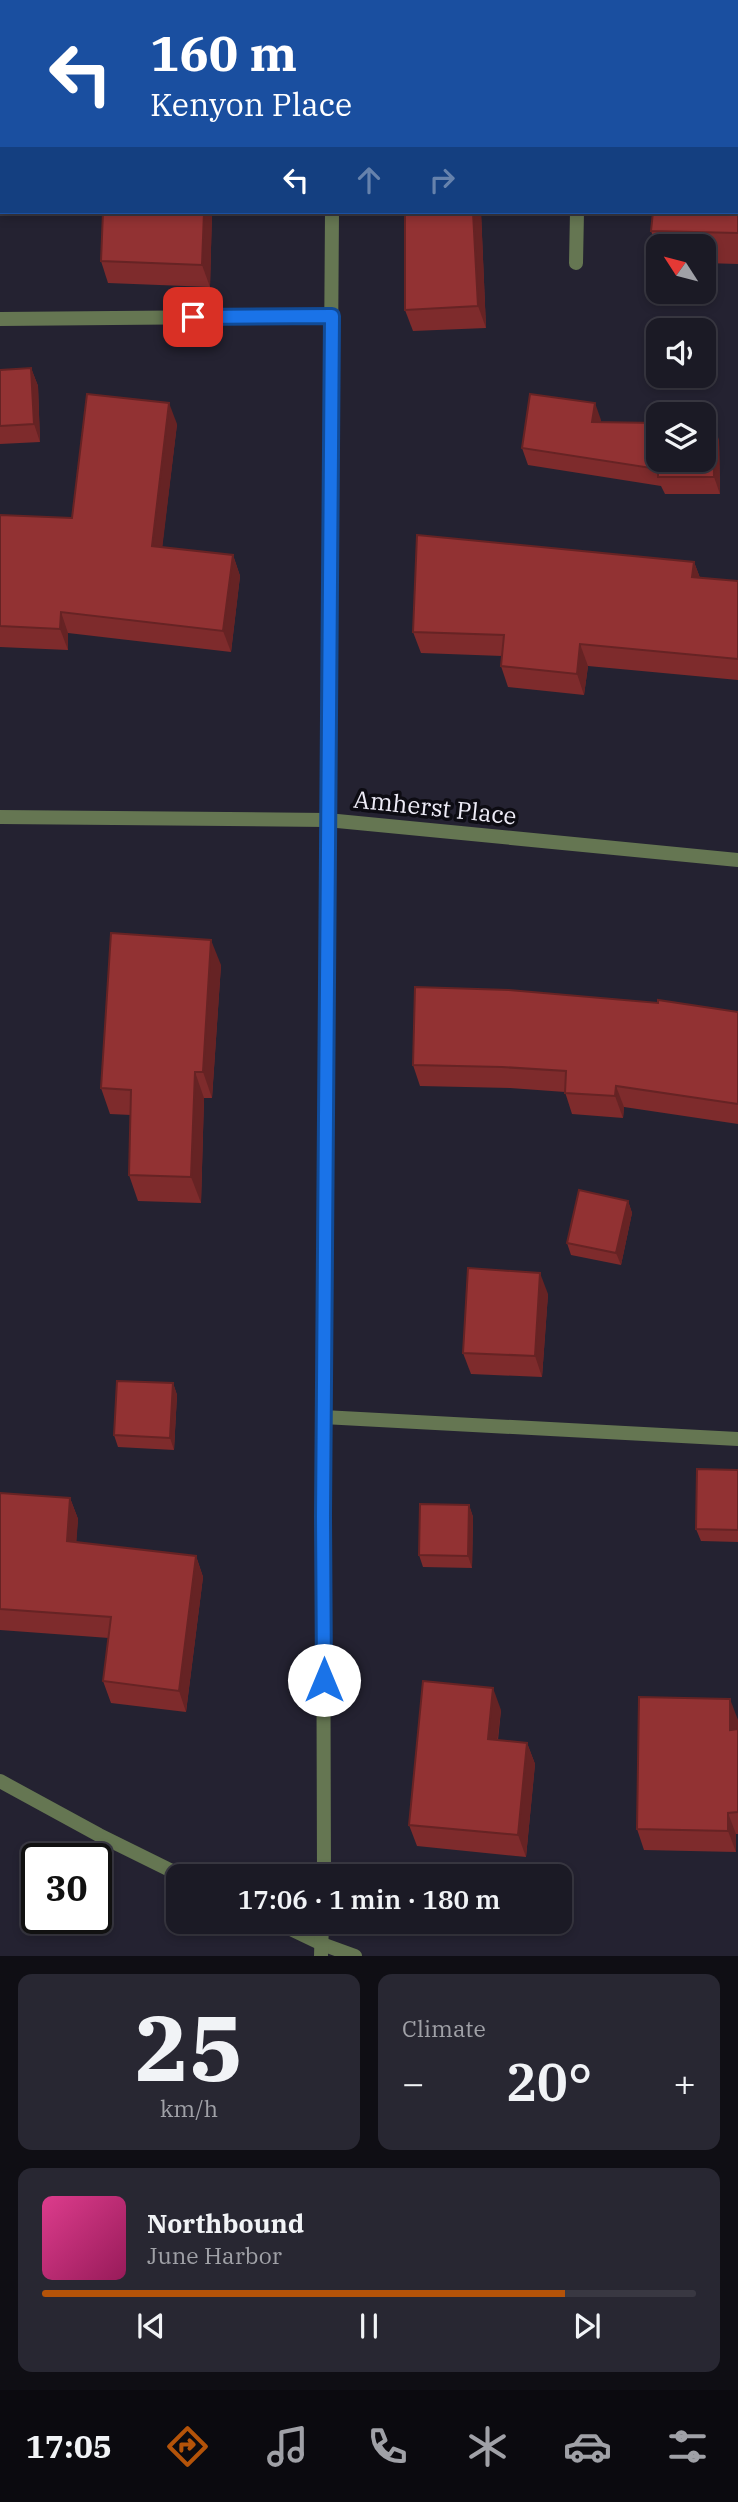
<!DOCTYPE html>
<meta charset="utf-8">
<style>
:root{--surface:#1b1a25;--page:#282732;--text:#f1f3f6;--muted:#a0a1a7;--line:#393842;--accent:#b45309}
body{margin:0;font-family:"IBM Plex Serif",serif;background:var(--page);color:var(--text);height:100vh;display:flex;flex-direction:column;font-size:26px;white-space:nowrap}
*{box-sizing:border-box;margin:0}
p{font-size:23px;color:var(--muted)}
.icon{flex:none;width:38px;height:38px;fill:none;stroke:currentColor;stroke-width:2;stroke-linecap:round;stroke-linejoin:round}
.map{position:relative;height:1956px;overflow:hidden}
.sheet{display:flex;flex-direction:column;gap:18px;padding:18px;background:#0f0e14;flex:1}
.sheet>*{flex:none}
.hud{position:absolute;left:0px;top:0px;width:738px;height:214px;box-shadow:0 4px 10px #0003,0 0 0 2px var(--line);background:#1a4fa0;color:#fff;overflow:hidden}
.needle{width:46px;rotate:306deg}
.fabs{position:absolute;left:646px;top:234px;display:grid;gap:14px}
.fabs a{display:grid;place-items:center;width:70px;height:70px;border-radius:14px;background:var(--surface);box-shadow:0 4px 10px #0003,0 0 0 2px var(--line);font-size:35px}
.speed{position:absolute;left:21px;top:1843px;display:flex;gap:14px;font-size:35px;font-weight:700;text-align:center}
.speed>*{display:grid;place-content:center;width:91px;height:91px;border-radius:50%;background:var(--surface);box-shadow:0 4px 10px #0003,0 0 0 2px var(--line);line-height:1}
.speed .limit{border:4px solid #111;border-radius:10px;background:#fff;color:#111}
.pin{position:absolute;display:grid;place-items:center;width:60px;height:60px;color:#fff;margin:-30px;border-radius:14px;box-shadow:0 4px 10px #0006}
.me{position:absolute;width:77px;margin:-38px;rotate:0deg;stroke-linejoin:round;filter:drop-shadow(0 0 5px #0008)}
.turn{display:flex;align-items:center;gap:24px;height:147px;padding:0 35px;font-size:32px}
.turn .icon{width:91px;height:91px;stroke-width:2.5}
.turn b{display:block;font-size:49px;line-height:60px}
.lanes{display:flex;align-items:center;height:66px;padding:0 35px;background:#0003;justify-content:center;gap:35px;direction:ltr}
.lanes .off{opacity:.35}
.big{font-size:52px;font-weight:600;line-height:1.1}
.sheet .tile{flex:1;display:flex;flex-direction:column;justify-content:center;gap:10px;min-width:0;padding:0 24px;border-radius:14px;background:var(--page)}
.sheet .dial{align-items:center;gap:0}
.dial b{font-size:91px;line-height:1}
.song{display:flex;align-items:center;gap:21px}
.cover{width:84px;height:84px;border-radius:10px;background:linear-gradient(135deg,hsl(330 70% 55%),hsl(330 70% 35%))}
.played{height:7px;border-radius:4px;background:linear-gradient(90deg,var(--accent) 80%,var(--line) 80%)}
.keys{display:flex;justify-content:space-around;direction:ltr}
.heat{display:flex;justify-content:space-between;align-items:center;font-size:38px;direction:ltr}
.sheet .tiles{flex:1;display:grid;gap:18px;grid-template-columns:1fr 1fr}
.tile:last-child{grid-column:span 2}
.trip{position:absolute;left:166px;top:1864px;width:406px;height:70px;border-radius:14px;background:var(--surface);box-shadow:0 4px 10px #0003,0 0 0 2px var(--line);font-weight:600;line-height:70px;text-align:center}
.dock{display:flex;height:112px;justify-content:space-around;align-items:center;background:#0b0a0f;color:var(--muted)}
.dock .icon{width:49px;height:49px}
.dock .active{color:var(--accent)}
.dock b{font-size:32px;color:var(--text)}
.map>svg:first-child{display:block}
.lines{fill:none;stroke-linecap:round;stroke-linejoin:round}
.lane{stroke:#657652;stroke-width:14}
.street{stroke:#657652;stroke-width:14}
.wall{fill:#7e2b2c}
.shaded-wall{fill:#662324}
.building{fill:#923233;stroke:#662324;stroke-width:2}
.route-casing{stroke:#114b97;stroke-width:18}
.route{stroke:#1a73e8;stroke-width:12}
.labels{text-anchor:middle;stroke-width:7;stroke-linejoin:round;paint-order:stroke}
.street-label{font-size:24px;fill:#eeecf7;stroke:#0d0c13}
</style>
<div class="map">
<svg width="738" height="1956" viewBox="0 0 738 1956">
<rect width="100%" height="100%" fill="#242231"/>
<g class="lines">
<g class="lane">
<path d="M479,2V0"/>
<path d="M580,2V0"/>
<path d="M0,35H2"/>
<path d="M576,263L577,212"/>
<path d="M323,1417L738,1439"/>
</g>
<g class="street">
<path d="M335,2V0"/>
<path d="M0,319L332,316"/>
<path d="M0,817L327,820L738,860"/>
<path d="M0,1781L99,1835L182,1876"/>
<path d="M324,1876L323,1516L332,212"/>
<path d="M276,1922L322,1944L355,1956"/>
<path d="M321,1956L322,1922"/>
</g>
</g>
<g class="wall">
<path d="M738,48V264L704,263V247H658V250L651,231Z"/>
<path d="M103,212H212L210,287L108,283L101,261Z"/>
<path d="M405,212H481L486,328L413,331L405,310Z"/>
<path d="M31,368L38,386L40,442L0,444V370Z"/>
<path d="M601,420L600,422L719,440L720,494H665L661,486L528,465L522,448Z"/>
<path d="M177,424L162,547L233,555L240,576L231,652L68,633V650L0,647V515L72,518Z"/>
<path d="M694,562L700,578L738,581V680L588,666L584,695L508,687L501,666L502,656L421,653L413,632Z"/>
<path d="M221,965L212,1098H204L201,1203L138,1201L129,1175L131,1115L110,1114L101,1088Z"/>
<path d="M738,1012V1124L624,1107L623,1118L572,1114L565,1092L510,1088L420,1086L413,1065Z"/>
<path d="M628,1201L632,1213L621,1265L571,1255L567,1243Z"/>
<path d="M548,1294L542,1377L471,1374L463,1353Z"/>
<path d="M173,1383L177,1395L174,1450L118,1447L114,1435Z"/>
<path d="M738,1470V1542L701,1541L696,1529Z"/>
<path d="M0,1493L70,1498L78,1519L76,1542L196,1556L203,1577L186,1712L111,1703L103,1681L109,1638L0,1630Z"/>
<path d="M469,1505L473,1517L472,1568L423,1567L419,1555Z"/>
<path d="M501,1710L498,1740L527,1743L535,1764L526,1857L417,1846L409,1825Z"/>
<path d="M738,1720V1834H736V1852L644,1850L637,1829Z"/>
</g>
<g class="shaded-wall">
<path d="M204,212H212L210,287L202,265Z"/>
<path d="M473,212H481L486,328L478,306Z"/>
<path d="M31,368L38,386L40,442L34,424Z"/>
<path d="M169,403L177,424L160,567L152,546Z"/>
<path d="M595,403L601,420L598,439L592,422Z"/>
<path d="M713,423L719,440L720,494L714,477Z"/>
<path d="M233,555L240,576L231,652L223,631Z"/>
<path d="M694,562L702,583L692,577Z"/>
<path d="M61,612L68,633V650L60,629Z"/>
<path d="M580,644L588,666L584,695L577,674Z"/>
<path d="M211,940L221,965L212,1098L203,1072Z"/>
<path d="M195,1072L204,1098L201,1203L191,1177Z"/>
<path d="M616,1086L624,1107L623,1118L615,1096Z"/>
<path d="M628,1201L632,1213L621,1265L616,1253Z"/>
<path d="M540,1273L548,1294L542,1377L535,1356Z"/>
<path d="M173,1383L177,1395L174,1450L170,1438Z"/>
<path d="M70,1498L78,1519L75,1563L67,1541Z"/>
<path d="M469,1505L473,1517L472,1568L468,1556Z"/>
<path d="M196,1556L203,1577L186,1712L179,1691Z"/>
<path d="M493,1688L501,1710L495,1760L488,1739Z"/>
<path d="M730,1699L738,1720V1751L730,1730Z"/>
<path d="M527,1743L535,1764L526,1857L518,1835Z"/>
<path d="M728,1813L736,1834V1852L728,1831Z"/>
</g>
<g class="building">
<path d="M737,48H738V233L651,231L653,212H737Z"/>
<path d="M103,212H204L202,265L101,261Z"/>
<path d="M405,212H473L478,306L405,310Z"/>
<path d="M31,368L34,424L0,426V370Z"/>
<path d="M87,394L169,403L152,546L233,555L223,631L61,612L60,629L0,626V515L72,518Z"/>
<path d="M530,394L595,403L592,422L658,423V460H704V423H713L714,477H658V469L522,448Z"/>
<path d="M417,535L694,562L692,577L738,581V659L580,644L577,674L501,666L504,635L413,632Z"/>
<path d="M111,933L211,940L203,1072H195L191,1177L129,1175L131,1090L101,1088Z"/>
<path d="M415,987L509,990L658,1003V1000L738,1012V1104L616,1086L615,1096L565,1093L566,1071L502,1067L413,1065Z"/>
<path d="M579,1190L628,1201L616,1253L567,1243Z"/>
<path d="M468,1268L540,1273L535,1356L463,1353Z"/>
<path d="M117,1381L173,1383L170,1438L114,1435Z"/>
<path d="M697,1469L738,1470V1530L696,1529Z"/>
<path d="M0,1493L70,1498L67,1541L196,1556L179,1691L103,1681L111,1617L0,1609Z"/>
<path d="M420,1504L469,1505L468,1556L419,1555Z"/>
<path d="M423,1681L493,1688L488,1739L527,1743L518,1835L409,1825Z"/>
<path d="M639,1697L730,1699V1730L738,1729V1812L728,1813V1831L637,1829Z"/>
</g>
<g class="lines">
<defs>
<path id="route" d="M193,317L332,316L323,1516L324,1680"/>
</defs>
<use href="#route" class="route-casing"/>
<use href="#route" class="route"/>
</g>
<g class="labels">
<g class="street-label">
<text transform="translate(435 808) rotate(6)" y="8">Amherst Place</text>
</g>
</g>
</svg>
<div class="fabs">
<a><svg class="needle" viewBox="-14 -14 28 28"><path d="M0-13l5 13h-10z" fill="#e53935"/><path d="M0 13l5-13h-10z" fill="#a0a1a7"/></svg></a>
<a><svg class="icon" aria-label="sound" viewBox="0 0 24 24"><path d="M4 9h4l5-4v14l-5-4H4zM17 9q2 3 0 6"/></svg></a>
<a><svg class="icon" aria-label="layers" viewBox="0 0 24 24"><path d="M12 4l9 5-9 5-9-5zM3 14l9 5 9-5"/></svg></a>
</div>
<div class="speed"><div class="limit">30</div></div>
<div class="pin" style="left:193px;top:317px;background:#d93025"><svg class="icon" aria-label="arrive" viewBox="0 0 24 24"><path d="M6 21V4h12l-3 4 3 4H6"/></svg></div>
<svg class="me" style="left:324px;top:1680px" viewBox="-20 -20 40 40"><circle r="19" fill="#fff"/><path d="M0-13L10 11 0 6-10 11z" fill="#1a73e8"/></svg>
<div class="trip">17:06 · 1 min · 180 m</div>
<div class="hud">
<div class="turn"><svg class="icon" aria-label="left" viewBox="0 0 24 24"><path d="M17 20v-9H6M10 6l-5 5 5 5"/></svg><div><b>160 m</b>Kenyon Place</div></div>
<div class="lanes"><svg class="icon" aria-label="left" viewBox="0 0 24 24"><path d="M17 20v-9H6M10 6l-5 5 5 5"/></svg><svg class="icon off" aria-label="ahead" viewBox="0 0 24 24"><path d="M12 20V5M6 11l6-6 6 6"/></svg><svg class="icon off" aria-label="right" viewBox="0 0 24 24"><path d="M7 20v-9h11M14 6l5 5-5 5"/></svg></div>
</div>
</div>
<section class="sheet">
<div class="tiles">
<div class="tile dial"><b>25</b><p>km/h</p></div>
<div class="tile"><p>Climate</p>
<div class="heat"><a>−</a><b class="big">20°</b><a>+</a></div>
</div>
<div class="tile">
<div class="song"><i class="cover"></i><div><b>Northbound</b><p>June Harbor</p></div></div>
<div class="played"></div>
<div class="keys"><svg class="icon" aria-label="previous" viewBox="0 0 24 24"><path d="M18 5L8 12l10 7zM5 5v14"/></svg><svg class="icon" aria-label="pause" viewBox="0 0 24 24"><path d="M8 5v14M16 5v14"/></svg><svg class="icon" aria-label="next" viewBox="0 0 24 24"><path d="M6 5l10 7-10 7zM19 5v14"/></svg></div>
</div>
</div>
</section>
<nav class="dock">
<b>17:05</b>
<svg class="icon active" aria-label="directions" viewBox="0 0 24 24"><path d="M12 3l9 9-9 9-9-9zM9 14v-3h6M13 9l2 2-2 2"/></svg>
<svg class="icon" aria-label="music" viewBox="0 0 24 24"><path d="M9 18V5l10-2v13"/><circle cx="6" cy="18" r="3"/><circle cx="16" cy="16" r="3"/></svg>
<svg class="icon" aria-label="phone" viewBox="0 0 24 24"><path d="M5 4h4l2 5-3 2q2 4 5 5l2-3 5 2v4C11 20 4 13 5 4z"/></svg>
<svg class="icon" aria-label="climate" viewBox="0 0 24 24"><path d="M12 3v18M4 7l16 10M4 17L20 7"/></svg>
<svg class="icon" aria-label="car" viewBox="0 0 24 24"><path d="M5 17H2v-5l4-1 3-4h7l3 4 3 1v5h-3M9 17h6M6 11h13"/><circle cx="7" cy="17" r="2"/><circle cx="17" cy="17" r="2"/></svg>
<svg class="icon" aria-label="filters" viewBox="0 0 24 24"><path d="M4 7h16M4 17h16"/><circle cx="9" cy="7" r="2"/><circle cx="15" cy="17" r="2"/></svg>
</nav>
